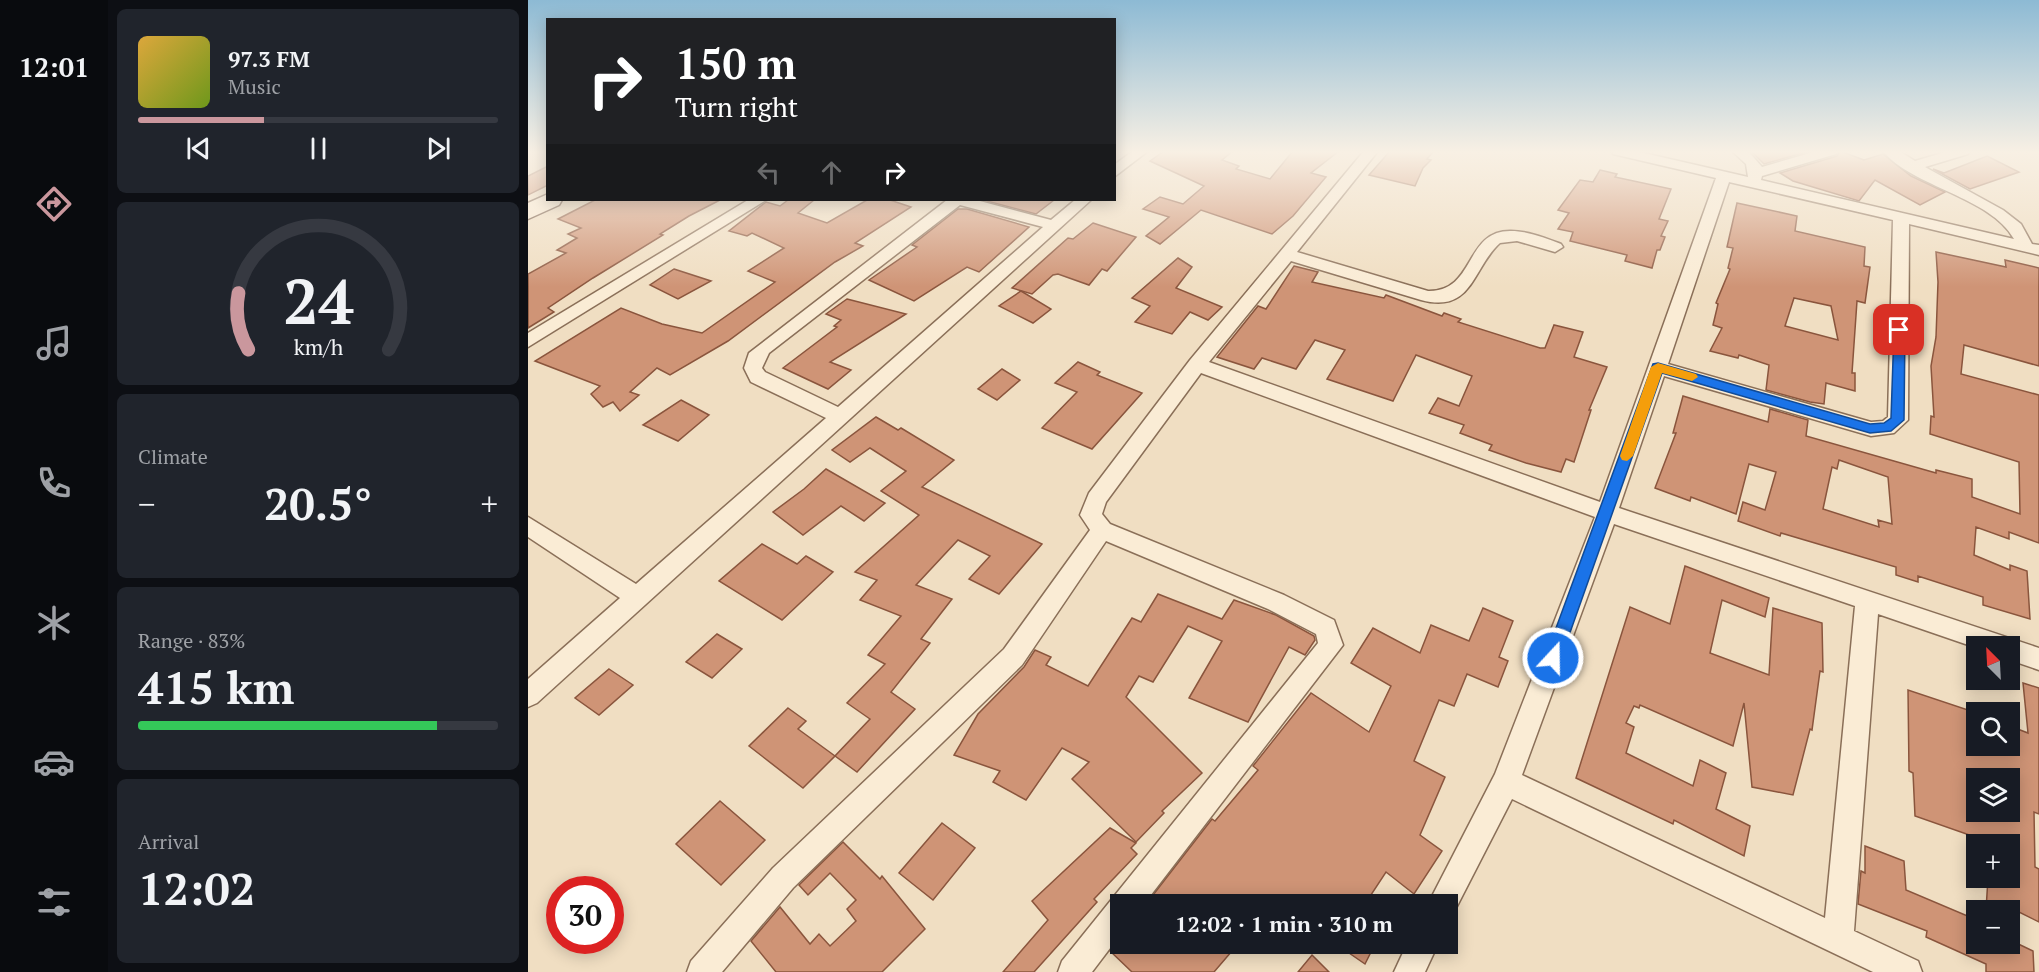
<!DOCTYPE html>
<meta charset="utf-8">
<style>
:root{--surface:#171b24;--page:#20242c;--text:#f1f3f6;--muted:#9ea1a6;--line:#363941;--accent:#ca979d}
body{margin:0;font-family:"PT Serif",serif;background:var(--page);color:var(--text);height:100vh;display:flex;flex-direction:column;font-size:22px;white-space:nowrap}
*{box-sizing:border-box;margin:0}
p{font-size:20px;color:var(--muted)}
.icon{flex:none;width:33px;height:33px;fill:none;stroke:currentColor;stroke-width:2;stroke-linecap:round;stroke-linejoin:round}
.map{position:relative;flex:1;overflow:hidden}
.side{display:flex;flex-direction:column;gap:9px;padding:9px;background:#0d0f14;width:420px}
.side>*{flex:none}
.guide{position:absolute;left:18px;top:18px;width:570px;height:183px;border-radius:0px;box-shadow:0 3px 15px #0003;background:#202124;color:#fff;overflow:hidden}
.needle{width:39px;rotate:336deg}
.buttons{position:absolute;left:1438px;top:636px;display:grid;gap:12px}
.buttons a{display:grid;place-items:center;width:54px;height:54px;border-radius:0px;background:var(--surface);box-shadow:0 3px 15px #0003;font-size:30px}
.speed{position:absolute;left:18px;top:876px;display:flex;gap:12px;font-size:30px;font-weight:700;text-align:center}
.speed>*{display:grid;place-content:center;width:78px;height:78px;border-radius:50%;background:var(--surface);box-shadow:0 3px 15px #0003;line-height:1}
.speed .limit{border:9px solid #d22;background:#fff;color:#111}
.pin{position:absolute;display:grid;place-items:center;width:51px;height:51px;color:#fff;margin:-26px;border-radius:12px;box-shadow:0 3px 9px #0006}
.me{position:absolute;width:66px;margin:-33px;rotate:21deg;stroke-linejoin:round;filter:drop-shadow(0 0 4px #0008)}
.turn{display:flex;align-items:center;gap:21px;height:126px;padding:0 30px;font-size:27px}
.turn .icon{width:78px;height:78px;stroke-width:2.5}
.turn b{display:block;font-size:42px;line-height:51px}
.lanes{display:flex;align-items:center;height:57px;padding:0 30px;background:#0003;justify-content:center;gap:30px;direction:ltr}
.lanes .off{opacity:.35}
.big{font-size:45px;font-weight:600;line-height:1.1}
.side .card{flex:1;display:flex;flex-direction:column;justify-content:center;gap:9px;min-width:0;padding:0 21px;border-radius:9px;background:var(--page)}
.side .dial{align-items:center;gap:0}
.dial svg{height:156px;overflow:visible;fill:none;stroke:var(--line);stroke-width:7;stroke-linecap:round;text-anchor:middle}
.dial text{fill:var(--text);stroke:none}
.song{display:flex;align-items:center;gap:18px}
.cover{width:72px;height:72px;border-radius:9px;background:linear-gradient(135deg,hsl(40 70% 55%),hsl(80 70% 35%))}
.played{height:6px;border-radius:3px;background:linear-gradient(90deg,var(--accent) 35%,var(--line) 35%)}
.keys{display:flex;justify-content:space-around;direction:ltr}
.heat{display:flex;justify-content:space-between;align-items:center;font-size:33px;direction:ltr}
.charge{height:9px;border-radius:4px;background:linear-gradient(90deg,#34c759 83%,var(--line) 0)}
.trip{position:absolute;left:582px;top:894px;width:348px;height:60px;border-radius:0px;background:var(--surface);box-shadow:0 3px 15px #0003;font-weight:600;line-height:60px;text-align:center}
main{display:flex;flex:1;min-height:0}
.dock{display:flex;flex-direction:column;width:108px;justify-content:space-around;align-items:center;background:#090b0e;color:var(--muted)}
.dock .icon{width:42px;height:42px}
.dock .current{color:var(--accent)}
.dock b{font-size:27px;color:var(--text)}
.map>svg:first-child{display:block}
.building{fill:#cf9476;stroke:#8a553d;stroke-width:1.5;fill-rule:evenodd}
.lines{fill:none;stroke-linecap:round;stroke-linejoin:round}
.minor-casing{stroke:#8a6f58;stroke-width:3}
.secondary-casing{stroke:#6c503c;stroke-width:3}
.minor{fill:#faecd5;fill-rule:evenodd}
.secondary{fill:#faecd5;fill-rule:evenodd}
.route{fill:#1a73e8;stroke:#114b97;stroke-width:1.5}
.slow{fill:#f59e0b}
</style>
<main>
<nav class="dock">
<b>12:01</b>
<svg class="icon current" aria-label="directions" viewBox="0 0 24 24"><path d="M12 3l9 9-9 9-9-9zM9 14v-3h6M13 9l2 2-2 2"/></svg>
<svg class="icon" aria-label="music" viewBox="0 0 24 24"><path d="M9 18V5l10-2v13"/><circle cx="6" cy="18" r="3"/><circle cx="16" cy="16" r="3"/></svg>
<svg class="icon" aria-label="phone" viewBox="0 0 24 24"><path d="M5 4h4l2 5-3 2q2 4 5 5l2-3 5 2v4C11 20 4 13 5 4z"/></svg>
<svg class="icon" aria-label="climate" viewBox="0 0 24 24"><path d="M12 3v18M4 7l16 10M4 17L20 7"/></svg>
<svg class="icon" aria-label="car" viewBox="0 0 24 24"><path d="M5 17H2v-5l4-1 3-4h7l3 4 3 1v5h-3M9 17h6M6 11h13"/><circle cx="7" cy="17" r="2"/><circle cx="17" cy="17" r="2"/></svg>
<svg class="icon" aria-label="filters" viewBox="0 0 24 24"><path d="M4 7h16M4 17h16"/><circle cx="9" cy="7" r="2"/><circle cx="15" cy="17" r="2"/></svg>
</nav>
<section class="side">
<div class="card">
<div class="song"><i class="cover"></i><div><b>97.3 FM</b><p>Music</p></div></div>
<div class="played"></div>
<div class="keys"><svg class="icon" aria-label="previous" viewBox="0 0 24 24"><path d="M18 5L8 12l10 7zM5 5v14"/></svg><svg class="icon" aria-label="pause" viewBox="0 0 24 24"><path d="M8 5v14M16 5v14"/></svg><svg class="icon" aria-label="next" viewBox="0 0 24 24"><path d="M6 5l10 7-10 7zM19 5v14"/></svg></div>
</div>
<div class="card dial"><svg viewBox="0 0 100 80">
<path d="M14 69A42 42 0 1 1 86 69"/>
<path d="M14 69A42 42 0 0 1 9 40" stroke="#ca979d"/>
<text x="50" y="56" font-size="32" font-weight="700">24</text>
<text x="50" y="72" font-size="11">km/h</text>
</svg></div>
<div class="card"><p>Climate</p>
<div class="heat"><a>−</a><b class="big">20.5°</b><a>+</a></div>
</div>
<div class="card"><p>Range · 83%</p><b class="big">415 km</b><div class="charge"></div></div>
<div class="card"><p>Arrival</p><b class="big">12:02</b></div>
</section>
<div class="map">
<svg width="1511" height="972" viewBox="0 0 1511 972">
<rect width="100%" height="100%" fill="#f0dec2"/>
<g class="building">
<path d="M636,151H705L694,160L711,166L708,169L742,179L765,151H811L783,173L798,177L765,216L744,234L673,210L632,244L618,236L641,217L615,209L632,197L655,204L676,186L622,161Z"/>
<path d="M862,151H906L899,159L903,160L895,168L887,186L841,175Z"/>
<path d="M1223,151H1282L1236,164Z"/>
<path d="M1312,151L1336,160L1355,154L1383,176L1417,192L1392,205L1347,180L1331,201L1265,181L1252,173L1309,156Z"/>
<path d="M1459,156L1491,172L1442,189L1405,169L1416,173Z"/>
<path d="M20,166V185L0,195V176Z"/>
<path d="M1072,170L1089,174L1087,177L1143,189L1131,219L1140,221L1133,236L1137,237L1132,250H1129L1124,268L1097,261L1099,255L1042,241L1045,232L1030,229L1041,213L1030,210L1052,180L1065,182Z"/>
<path d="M67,200H192L161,216L132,234L135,235L65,278L20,308L26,312L0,328V274L38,253L29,250L49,238L40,234L53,228L30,219Z"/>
<path d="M260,200H286L270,213L299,223L339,200H362L383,207L327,243L335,246L307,262L200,341L142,375L129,368L102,392L111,395L92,411L85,402L75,407L63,394L72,386L7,361L93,308L134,324L174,333L247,282L220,271L256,248L224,233L219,236L201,231L238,202L252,206Z"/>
<path d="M455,200H526L508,214Z"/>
<path d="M1209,203L1269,216L1267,231L1337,247L1336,266L1342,267L1337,303L1329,301L1324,373H1327V391L1298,383L1296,404L1282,402L1238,390L1241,365L1211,355L1210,358L1182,351L1194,328L1185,325L1190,304L1188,303L1202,269L1200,268L1205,248L1199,247ZM1266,298L1303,306L1310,340L1257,326Z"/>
<path d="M430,209H439L501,227L451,272L439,267L386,301L341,280L389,247L384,245Z"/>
<path d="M565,223L608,237L579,271L574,269L561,285L530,274L525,275L504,294L484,288L540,238L545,239Z"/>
<path d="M1408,252L1478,267L1477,260L1511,268V366L1436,345L1433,374L1511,395V543L1481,532V539L1448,527L1446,555L1482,570V565L1499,571L1502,619L1455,605V597L1390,576V582L1368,575V567L1253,533L1252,536L1210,521L1215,502L1237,510L1248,472L1221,464L1208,514L1163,497L1162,501L1127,488L1148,433H1145L1155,396L1240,422L1242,409L1280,420L1278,436L1408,473V470L1444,479V497L1492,514L1491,462L1402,434L1403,416L1406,417L1403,366L1408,337L1410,282ZM1311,460L1360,477L1364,524L1350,520L1351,527L1295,509L1304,467L1309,469Z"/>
<path d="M650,258L664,267L648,288L694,307L680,320L662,312L644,334L607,322L622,306L604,298Z"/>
<path d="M766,266L790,272L784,282L856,298L858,295L914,316L916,313L933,319L930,322L1012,348H1017L1026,325L1055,332L1046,357L1079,367L1061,410H1063L1046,462L1038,459L1033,472L998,463L961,450L964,445L932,433L936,425L901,413L910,398L931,406L944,376L888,355L865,401L799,379L817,350L787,340L768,369L734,358L726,369L689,357L730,306L738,309Z"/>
<path d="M146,269L183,281L150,299L122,285Z"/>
<path d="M493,291L523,309L505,323L471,306Z"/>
<path d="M319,299L378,314L302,362L323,370L300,389L255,368L309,327L306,326L313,320L298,314Z"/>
<path d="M550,362L572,372L569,375L614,393L564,449L514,428L549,392L527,383Z"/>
<path d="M474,369L492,380L469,400L450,389Z"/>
<path d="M153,400L181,415L150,441L115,425Z"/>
<path d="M348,417L370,430L373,428L426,460L394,487L514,544L471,594L441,579L462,556L430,540L388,585L424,599L393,639L402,643L363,692L387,709L329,772L307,756L342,719L319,703L357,664L340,655L373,616L332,600L349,580L327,572L391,515L353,491L378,471L342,448L322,462L304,450Z"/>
<path d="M298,469L357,503L336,521L313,506L275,535L245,512L276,489Z"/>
<path d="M234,544L269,564L278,556L305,572L254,620L191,581Z"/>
<path d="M1157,566L1241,598L1237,617L1194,600L1182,653L1241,675L1245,608L1294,623L1295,672L1292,671L1284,730L1282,729L1265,795L1224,787L1216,703L1205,746L1112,705L1111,708L1106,706L1098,723L1106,727L1098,753L1165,786L1172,760L1198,773L1188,809L1222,826L1216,856L1146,820L1145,824L1048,778L1102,607L1142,624Z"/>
<path d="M630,594L694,619L706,600L748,615L786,636L787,640L777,655L761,647L720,722L661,698L694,641L660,626L625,682L611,676L598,697L674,773L634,811L636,813L608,842L544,779L561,762L534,748L498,800L465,782L472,771L426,755L450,714L496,667L507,650L523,657L518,665L560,686L604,618L613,622Z"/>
<path d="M955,608L985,621L971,657L980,661L970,687L939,674L926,706L911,700L886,761L917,777L892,835L914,851L886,894L858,872L837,904H753L739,895L730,904H618L684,819L687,821L730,770L725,766L783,693L841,732L863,686L823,663L845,628L892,653L903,625L941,641Z"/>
<path d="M189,634L214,649L184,678L158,662Z"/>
<path d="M81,669L105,685L71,715L47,698Z"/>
<path d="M1495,683L1511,688V814L1506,812L1507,867L1511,869V922L1487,910H1458L1460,878H1482V844H1467L1387,816L1385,773L1381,771L1380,690L1449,713V746H1482V726L1500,733ZM1449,778H1482V812H1449Z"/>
<path d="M260,708L278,721L270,729L307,756L275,788L221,746Z"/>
<path d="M192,801L237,840L193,885L148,844Z"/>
<path d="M414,823L447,848L405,900L371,873Z"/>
<path d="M582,828L608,843L603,848L609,854L566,899L569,902L506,972H475L520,920L504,901Z"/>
<path d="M315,842L352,879L354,876L397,929L354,972H248L223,941L252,907L282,944L291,934L302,946L328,921L319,909L328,900L302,873L280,895L271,885Z"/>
<path d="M1337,846L1376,861L1378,890L1449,920V944H1482V940L1505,951L1506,972H1458V964L1398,937L1399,931L1330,904L1333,871L1337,873Z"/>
<path d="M592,938V944H710L686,972H604L582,951Z"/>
<path d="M808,944H847L837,964Z"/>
<path d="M784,955L801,972H770Z"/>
</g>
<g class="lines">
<defs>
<g id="minor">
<path d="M605,151H620L586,177V165Z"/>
<path d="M836,151H850L769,252L900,291C948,292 936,230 983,231C1000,231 1017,238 1033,244L1035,247L1027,252L989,241L972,243C944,268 945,314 893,300L763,261L681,362L1072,502L1188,178L1085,154L1083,151H1107L1220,177L1218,164L1204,151H1220L1234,167L1289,151H1310L1308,154L1234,176L1233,180L1486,239C1463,197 1384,187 1355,151H1371L1387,161L1421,151H1442L1440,154L1397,167L1475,210L1493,224L1504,244L1511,245V255L1381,224L1380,420L1366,433L1343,436L1136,376L1091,508L1511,648V670L1482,660V646L1449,648L1350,614L1326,931L1390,961L1394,972H1345L984,799L925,914L920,917V904H900L967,774L1067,517L673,373L578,502L574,514L582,524L756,595L806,620L815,645L616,904H592V935L564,972H530L534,961L790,643L788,634L740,609L578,541L494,665L265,888L194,972H159L163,961L245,868L476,649L562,530L552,515L561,493L662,360ZM1201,182L1365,220L1360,417L1355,421L1343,422L1140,364ZM1086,524L1327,606L1297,918L994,775Z"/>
<path d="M220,200H238L0,347V333Z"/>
<path d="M419,200H448L523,220L547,200H563L9,703L0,707V679L92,598L0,537V517L108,584L298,418L223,382L216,368L221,353ZM432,205L515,227L310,407L237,372L234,368L241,353Z"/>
<path d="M879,944H910L897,972H866Z"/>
</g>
<path id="secondary" d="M20,194V200H34L31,205L0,219V203Z"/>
</defs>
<use href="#minor" class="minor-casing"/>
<use href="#secondary" class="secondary-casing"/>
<use href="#minor" class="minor"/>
<use href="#secondary" class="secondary"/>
</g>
<linearGradient id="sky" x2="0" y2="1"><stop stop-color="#8dbad4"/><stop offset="0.53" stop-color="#f8f0e4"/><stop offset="1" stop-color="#f8f0e4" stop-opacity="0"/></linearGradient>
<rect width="1511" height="287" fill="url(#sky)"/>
<path class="route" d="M1371,326L1377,330L1376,420L1363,431L1342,433L1134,373L1033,658L1030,663L1025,665L1019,663L1017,658L1125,364L1130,363L1342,424L1356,423L1363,418L1366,330Z"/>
<path class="slow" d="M1130,363L1168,374L1170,377L1164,381L1134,373L1105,456L1099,461L1094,460L1092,456L1123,367Z"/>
</svg>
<div class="buttons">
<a><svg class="needle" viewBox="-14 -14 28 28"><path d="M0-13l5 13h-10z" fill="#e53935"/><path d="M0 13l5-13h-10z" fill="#9ea1a6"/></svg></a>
<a><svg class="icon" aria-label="search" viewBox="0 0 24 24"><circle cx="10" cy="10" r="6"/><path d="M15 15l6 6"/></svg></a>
<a><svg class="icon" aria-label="layers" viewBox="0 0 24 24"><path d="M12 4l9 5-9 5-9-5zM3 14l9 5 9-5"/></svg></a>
<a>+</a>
<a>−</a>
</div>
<div class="speed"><div class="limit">30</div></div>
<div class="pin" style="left:1371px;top:330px;background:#d93025"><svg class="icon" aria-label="arrive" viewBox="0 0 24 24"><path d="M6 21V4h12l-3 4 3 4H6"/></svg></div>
<svg class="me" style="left:1025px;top:658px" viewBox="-20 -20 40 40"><circle r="17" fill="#1a73e8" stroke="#fff" stroke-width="3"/><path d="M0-11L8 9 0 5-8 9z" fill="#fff"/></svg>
<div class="trip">12:02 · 1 min · 310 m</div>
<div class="guide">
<div class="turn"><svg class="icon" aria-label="right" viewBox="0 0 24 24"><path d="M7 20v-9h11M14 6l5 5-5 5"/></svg><div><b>150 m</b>Turn right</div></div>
<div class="lanes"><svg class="icon off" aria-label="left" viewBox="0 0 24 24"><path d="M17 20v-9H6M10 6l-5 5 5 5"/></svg><svg class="icon off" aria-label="ahead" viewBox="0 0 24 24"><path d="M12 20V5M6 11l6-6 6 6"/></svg><svg class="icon" aria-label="right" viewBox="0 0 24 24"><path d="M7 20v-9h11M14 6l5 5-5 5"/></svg></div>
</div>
</div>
</main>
